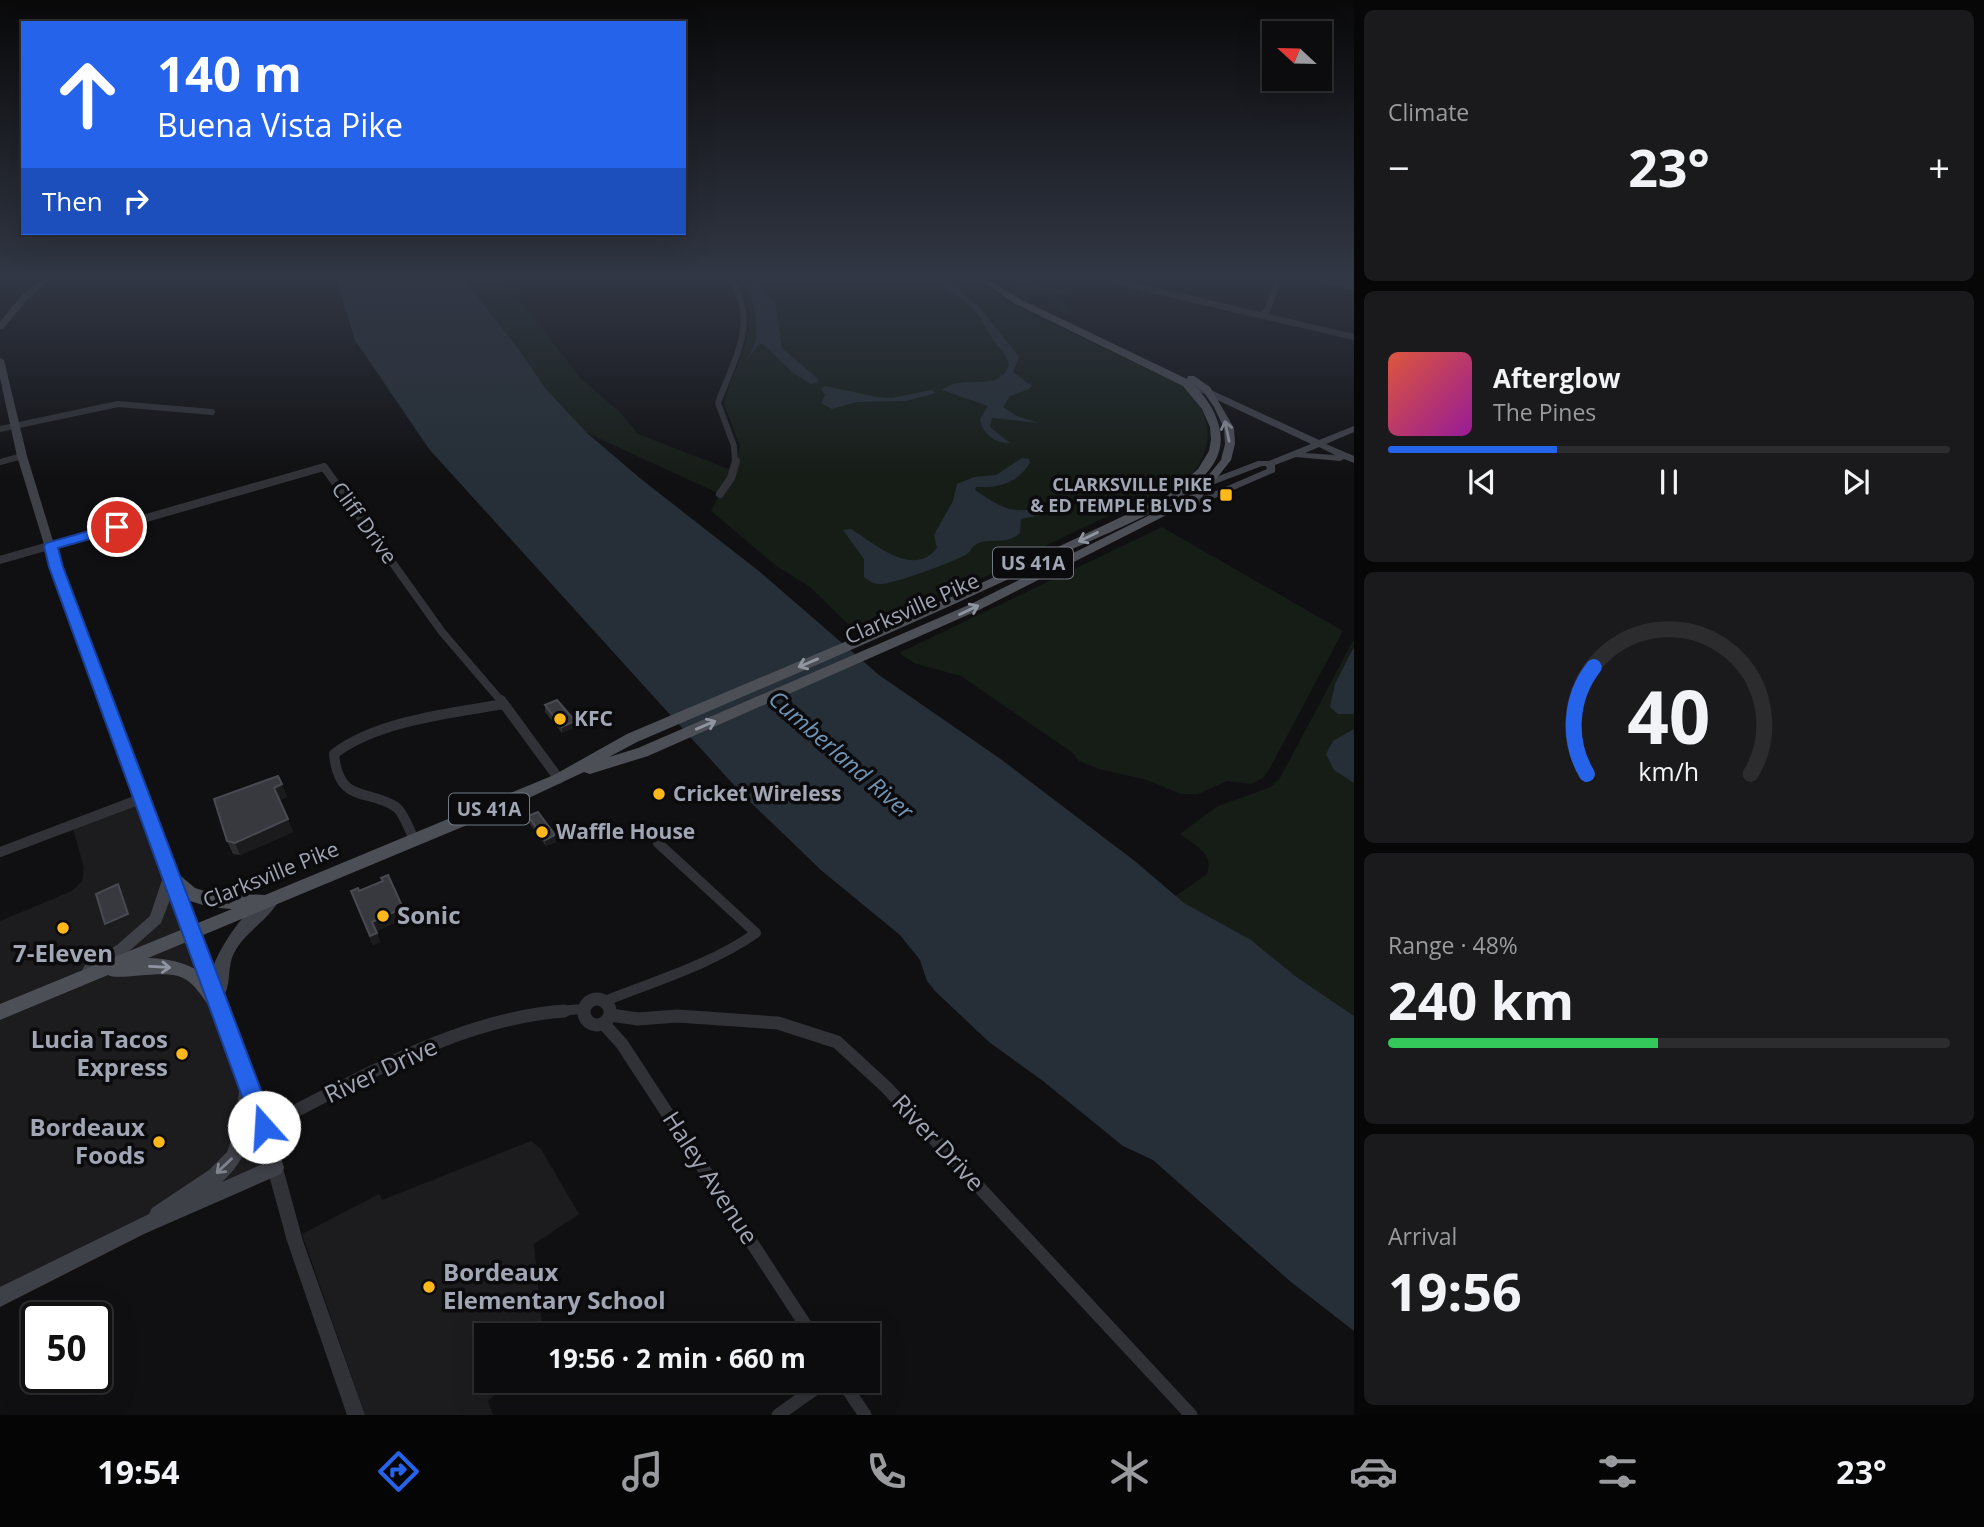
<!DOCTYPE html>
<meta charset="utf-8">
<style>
:root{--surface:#0c0c0e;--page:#1a1a1c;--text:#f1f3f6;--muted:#9a9b9e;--line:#2c2c2e;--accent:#2563eb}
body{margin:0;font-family:"Open Sans",sans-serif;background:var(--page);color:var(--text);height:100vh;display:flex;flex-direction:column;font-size:26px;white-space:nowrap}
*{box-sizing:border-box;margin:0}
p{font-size:23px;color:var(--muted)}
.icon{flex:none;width:38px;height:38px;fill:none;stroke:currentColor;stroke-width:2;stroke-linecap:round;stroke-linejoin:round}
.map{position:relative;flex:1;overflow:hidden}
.details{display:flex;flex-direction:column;gap:10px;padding:10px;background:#070708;width:630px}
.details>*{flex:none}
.banner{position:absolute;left:21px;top:21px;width:665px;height:214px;border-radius:0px;box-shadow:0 7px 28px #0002,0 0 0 2px var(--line);background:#2563eb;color:#fff;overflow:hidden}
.needle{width:46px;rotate:292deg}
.controls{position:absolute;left:1262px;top:21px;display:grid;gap:14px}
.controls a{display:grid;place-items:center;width:70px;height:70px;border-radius:0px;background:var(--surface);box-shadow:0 7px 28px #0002,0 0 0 2px var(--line);font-size:35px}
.speed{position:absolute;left:21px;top:1302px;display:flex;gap:14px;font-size:35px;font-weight:700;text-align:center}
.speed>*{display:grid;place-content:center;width:91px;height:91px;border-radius:50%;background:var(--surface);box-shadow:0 7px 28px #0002,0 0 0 2px var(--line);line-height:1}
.speed .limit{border:4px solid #111;border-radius:10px;background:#fff;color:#111}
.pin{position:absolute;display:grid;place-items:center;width:60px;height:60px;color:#fff;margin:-30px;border:4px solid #fff;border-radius:50%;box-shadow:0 2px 7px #0007}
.me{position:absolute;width:77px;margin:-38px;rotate:341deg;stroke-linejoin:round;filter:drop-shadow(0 0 5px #0008)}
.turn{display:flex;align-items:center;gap:24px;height:147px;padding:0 21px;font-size:32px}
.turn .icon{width:91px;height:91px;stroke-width:2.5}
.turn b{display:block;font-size:49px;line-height:60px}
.then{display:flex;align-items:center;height:66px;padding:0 21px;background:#0003;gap:14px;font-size:26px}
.big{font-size:52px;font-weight:700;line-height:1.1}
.details .widget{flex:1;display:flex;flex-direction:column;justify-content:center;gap:10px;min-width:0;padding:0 24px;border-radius:10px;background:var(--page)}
.details .dial{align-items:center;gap:0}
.dial svg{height:182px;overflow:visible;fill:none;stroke:var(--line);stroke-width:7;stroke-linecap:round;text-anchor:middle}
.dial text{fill:var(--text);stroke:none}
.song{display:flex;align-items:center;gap:21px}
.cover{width:84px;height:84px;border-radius:10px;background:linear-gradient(135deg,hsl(10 70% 55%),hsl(300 70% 35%))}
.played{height:7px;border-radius:4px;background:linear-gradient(90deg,var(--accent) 30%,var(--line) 30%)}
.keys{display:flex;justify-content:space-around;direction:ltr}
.heat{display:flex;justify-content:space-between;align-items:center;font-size:38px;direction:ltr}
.charge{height:10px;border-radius:5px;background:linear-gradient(90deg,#34c759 48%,var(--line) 0)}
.trip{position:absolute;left:474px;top:1323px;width:406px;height:70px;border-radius:0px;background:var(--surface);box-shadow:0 7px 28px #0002,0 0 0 2px var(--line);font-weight:700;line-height:70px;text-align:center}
.tabs{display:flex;height:112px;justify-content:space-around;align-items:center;background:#050506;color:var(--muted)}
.tabs .icon{width:49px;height:49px}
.tabs .on{color:var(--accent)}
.tabs b{font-size:32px;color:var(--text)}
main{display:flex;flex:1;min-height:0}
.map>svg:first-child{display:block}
.built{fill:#1c1c1f}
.green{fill:#161d17}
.water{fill:#262f37}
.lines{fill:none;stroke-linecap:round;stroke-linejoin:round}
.minor-far3{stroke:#313237;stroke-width:6}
.minor-far2{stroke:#313237;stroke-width:8}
.minor-far1{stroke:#313237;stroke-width:10}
.minor{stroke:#313237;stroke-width:13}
.tertiary{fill:#313237;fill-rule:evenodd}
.secondary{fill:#3f4148;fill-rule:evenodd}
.primary{fill:#4d4f57;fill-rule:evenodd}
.wall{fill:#2c2c30}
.shaded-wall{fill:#1b1b1e}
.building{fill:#38393e;stroke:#484a51;stroke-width:2}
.oneway{stroke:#8f95a1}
.oneway2{stroke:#7e838e}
.route{fill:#2563eb;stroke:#184099;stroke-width:2}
.poi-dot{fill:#ffb81b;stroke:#0b0b0d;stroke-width:2.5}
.labels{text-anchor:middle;stroke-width:7;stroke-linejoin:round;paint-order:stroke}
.far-poi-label{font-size:18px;font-weight:bold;fill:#a0a6b4;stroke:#0b0b0d;text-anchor:end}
.shield{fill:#0b0b0d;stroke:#737882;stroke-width:2}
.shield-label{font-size:19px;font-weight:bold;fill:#a0a6b4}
.street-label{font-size:21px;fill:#a0a6b4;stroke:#0b0b0d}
.poi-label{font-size:21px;font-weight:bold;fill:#a0a6b4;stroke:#0b0b0d;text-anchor:start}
.water-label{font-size:23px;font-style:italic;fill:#7294b4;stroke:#0b0b0d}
.near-poi-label{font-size:24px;font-weight:bold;fill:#a0a6b4;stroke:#0b0b0d;text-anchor:start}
.near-street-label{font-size:24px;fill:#a0a6b4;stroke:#0b0b0d}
</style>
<main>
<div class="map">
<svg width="1354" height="1415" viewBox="0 0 1354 1415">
<rect width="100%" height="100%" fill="#101012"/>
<g class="built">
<path d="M143,798L275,1168L0,1297V921L72,891L82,881L84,868L72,825Z"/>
<path d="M531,1141L541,1149L579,1214L534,1244L543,1335H486V1381H512L488,1401L493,1415H365L302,1234L379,1194L382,1200Z"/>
</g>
<g class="green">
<path d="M463,279H505L580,378L619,411L638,434L734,471L740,446L724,404C734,363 768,320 736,279H974L1022,310L1181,385C1215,413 1216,450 1186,481C1174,493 1112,514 1093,523C1048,543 1005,568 959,589C925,604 890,617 856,632L809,586L779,568L711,511L720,494L587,433L546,389L518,348Z"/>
<path d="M1004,279C1029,279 1046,288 1070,292L1056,296L1068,301L1064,305L1074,314L1069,315L1030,296Z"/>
<path d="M1162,527L1343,631L1270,768L1263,778L1251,784L1227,781L1198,794H1181L1147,780L1099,769L1079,761L1073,753L961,676L914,663L899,653Z"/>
<path d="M1354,639V1035L1164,904L1207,874C1215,854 1194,844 1180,834L1218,806L1271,787L1280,778Z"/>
</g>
<g class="water">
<path d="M336,279H463L518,348L546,389L587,433L641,479L760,572L879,675L1002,760L1136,862L1184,903L1251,940L1295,976L1354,1016V1331L1291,1282L1153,1160L1123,1146L1043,1081L989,1042L935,991L927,981L920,960L900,935L822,871L742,794L429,449L355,340Z"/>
<path d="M741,279H762L760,285L765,294L775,301L782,348L818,379V382L811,384L793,373L763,344H759L748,358C750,352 756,344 756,338C758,319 753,293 741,279Z"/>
<path d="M928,279H955L963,293L981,309L1019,357L1013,372L1032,386L1027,390L1010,396L1003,407L1017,416L1039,423L992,418L990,427L1010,443C995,444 982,433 980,419L988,406L942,390C962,373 998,394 1009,365L1006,356L993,340L979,316L964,300Z"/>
<path d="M825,386L877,397L892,398L931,390L936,393L906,401L857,402L832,409L821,403L825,395L821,389Z"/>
<path d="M1022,458L1029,459L1030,463C1017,483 999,488 976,487L975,490C987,498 1002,509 1016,510C1028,511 1039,508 1051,510L1052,513L1021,519L1020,533C1008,545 993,538 979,543C972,545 972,550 967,554C956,561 892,585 879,584C873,584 868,580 864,577V559L843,530L851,529C874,543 913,579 937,548L934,535L953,501L957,484L974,477L996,475Z"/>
<path d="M1354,647V714H1338L1330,707L1335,684Z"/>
<path d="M1354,729V783L1334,770L1326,754L1333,741Z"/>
</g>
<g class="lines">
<g class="minor-far3">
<path d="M731,279C759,323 734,359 718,403L734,446L735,463"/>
<path d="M1105,279L1354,337"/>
<path d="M1317,279L1354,287"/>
<path d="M1263,314L1267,311L1279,279"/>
<path d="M0,429L118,404L212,412"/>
<path d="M0,462L22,456"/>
</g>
<g class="minor-far2">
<path d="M720,494L731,478L736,461"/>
<path d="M0,560L324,467L442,632L502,702"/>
</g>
<g class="minor-far1">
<path d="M501,700L559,779"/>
<path d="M415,841C410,832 404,813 396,807C368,788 339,805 334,754C376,721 452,713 504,704"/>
<path d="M0,852L143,798"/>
<path d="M605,1001C655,981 712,964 756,933L658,843"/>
<path d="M542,1012L584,1009"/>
</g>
<g class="minor">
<circle cx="597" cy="1012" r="13"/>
<path d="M611,1015L638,1019L677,1016L778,1023L837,1042L886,1087L1191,1415"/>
<path d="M604,1024L622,1044L812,1335"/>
<path d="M264,1127C359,1080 456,1019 564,1011"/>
<path d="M842,1381L865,1415"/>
<path d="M778,1415L826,1381"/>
</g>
<path class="tertiary" d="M275,1161L280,1163L283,1168L303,1241L365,1415H347L287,1241L267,1168L270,1163Z"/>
<g class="secondary">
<path d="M43,279H51L28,299L3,329H0V322L22,295Z"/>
<path d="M0,358L4,360L27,456L61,567L173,867L213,968C218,949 255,891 276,898L278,902C267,921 245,932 234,953C227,967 231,986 224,995L273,1127L284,1168L281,1174L144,1234L0,1307V1287L149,1214L152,1208L209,1170L227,1152L234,1132L240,1083L216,1014L171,897L161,923L127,953L95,975L90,977L85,975L82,970L85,965L117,945L150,916L163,877L51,567L17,456L0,378ZM253,1121L265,1163L222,1182C241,1165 250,1146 253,1121Z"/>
<path d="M1179,378H1185L1319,440L1354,426V432L1326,444L1354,456V463L1344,459L1340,461L1296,457L1275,465V472L1192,508L1178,507V503H1188L1267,469L1266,466H1262L1175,499H1169V495L1258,461H1269L1311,444L1179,382ZM1319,447L1335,455L1305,453Z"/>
</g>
<path class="primary" d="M979,279H988L1018,298L1187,379L1188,376H1194L1210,387L1234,428L1235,444L1231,460L1202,497L979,610L648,756L590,774L584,772L503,810L148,958C186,959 214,973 231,1008L228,1014L222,1016C204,1009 201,983 178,976C158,970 118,981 108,975L0,1020V1004L232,909C207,908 175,901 162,877L164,872L170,871L176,872L195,888L211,893L265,895L554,775L627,734L958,594L1168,495L1198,469L1209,451L1211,440L1210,427L1202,409L1183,386L1012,302ZM1192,383L1203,391L1214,407L1224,428L1225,444L1221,460L1194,493L971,604L638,748L609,757L637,742C781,680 925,620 1066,552C1108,532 1190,503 1214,463C1231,435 1213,403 1192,383Z"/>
</g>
<g class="wall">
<path d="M545,705L575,727L562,733L545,712Z"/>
<path d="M282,784L287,797L280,800L293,832L240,855L233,854L227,841Z"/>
<path d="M528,816L556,842L546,846L529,823Z"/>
<path d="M351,891H359L406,918L376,931L380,942L373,945Z"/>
</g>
<g class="shaded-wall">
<path d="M575,721V727L562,733V727Z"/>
<path d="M282,784L287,797L279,800L274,788Z"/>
<path d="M288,819L293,832L240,855L235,843Z"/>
<path d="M555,835L556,842L546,846L545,840Z"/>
<path d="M118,884L130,917L107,927L105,924Z"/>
<path d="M403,908L406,918L375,931L372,922Z"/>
<path d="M377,933L380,942L373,945L370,936Z"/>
</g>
<g class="building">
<path d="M557,700L575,721L562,727L545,705Z"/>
<path d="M278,776L282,784L274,788L288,819L235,843L227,841L214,799Z"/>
<path d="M538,812L555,835L545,840L528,816Z"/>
<path d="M388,875L403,908L372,922L377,933L370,936L351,891L358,888L359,891L383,881L381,878Z"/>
<path d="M118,884L128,914L105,924L96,894Z"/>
</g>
<defs><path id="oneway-shaft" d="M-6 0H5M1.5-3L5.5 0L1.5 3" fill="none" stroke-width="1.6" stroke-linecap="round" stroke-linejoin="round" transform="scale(1.75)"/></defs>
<g class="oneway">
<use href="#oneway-shaft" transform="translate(1227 431) rotate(-102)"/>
<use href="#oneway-shaft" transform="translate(1088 537) rotate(154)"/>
<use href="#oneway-shaft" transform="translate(969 610) rotate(-25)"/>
<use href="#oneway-shaft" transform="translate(808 663) rotate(157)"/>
<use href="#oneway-shaft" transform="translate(706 725) rotate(-23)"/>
<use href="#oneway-shaft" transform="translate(160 967) rotate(3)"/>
</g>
<use class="oneway2" href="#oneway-shaft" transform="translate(224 1166) rotate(136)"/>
<linearGradient id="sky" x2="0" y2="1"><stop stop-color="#09090a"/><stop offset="0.58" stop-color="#313744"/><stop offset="1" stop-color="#313744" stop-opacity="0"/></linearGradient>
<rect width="1354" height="477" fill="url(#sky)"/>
<path class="route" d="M117,523L122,525V530L58,548L63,567L275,1127L272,1135L264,1138L256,1135L253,1127L49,567L44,546L46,543Z"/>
<g class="poi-dot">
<rect x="1219" y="488" width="14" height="14" rx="3.5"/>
<circle cx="560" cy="719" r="7"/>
<circle cx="659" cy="794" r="7"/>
<circle cx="542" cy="832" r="7"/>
<circle cx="383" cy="916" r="7"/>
<circle cx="63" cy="928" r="7"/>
<circle cx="182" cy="1054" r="7"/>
<circle cx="159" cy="1142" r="7"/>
<circle cx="429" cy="1287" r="7"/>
</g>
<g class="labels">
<g class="far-poi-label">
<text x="1212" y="491">CLARKSVILLE PIKE<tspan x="1212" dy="21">&amp; ED TEMPLE BLVD S</tspan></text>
</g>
<g class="shield">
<rect x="993" y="547.5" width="80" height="31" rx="5"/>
<rect x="449" y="793.5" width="80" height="31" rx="5"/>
</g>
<g class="shield-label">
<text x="1033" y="570">US 41A</text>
<text x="489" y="816">US 41A</text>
</g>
<g class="street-label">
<text transform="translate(364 523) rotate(54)" y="7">Cliff Drive</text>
<text transform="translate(912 609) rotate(-24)" y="7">Clarksville Pike</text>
<text transform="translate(271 875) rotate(-22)" y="7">Clarksville Pike</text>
</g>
<g class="poi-label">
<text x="574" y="726">KFC</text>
<text x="673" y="801">Cricket Wireless</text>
<text x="556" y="839">Waffle House</text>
</g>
<g class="water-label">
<text transform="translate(841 755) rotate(41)" y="8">Cumberland River</text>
</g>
<g class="near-poi-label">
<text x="397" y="924">Sonic</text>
<text x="63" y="962" text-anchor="middle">7-Eleven</text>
<text x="168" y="1048" text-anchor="end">Lucia Tacos<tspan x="168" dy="28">Express</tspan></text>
<text x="145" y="1136" text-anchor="end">Bordeaux<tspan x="145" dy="28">Foods</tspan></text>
<text x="443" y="1281">Bordeaux<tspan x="443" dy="28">Elementary School</tspan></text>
</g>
<g class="near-street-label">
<text transform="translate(381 1071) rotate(-25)" y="8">River Drive</text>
<text transform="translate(938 1143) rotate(47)" y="8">River Drive</text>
<text transform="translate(710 1178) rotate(57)" y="8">Haley Avenue</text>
</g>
</g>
</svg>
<div class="controls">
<a><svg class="needle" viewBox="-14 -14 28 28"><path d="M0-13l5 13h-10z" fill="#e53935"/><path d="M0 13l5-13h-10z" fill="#9a9b9e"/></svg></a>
</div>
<div class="speed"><div class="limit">50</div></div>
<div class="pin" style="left:117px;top:527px;background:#d93025"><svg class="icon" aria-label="arrive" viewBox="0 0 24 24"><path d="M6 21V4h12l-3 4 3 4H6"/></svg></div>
<svg class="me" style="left:264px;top:1127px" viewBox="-20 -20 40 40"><circle r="19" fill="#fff"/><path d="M0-13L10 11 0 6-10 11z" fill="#2563eb"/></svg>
<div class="trip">19:56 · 2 min · 660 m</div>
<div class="banner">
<div class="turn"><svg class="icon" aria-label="ahead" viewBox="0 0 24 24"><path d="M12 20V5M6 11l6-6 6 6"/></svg><div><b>140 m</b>Buena Vista Pike</div></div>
<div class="then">Then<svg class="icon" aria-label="right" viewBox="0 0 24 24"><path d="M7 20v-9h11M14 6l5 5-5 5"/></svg></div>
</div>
</div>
<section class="details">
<div class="widget"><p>Climate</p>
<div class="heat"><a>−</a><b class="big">23°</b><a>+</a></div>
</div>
<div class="widget">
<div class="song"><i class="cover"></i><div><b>Afterglow</b><p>The Pines</p></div></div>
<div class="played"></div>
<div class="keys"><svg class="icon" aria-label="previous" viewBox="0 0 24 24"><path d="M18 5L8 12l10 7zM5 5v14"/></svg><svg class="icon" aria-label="pause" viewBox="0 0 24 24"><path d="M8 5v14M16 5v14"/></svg><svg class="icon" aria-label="next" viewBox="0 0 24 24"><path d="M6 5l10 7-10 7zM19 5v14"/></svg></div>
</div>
<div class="widget dial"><svg viewBox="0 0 100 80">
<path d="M14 69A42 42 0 1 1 86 69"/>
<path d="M14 69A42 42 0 0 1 17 22" stroke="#2563eb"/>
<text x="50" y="56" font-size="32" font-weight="700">40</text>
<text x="50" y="72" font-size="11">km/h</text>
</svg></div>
<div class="widget"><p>Range · 48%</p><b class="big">240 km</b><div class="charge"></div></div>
<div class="widget"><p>Arrival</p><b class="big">19:56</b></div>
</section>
</main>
<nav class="tabs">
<b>19:54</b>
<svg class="icon on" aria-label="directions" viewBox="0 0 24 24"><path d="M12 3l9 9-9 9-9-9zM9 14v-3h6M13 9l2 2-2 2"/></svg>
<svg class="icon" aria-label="music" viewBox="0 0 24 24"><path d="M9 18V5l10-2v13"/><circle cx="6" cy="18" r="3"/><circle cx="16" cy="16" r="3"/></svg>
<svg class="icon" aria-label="phone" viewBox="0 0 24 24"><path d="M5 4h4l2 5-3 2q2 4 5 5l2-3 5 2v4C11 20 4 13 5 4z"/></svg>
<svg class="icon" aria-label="climate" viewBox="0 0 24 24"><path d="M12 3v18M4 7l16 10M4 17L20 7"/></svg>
<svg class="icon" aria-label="car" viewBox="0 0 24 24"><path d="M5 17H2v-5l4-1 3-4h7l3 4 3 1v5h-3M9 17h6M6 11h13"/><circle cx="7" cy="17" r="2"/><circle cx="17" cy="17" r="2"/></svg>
<svg class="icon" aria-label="filters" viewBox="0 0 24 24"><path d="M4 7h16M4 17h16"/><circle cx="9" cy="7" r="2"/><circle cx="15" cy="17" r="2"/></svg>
<b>23°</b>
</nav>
